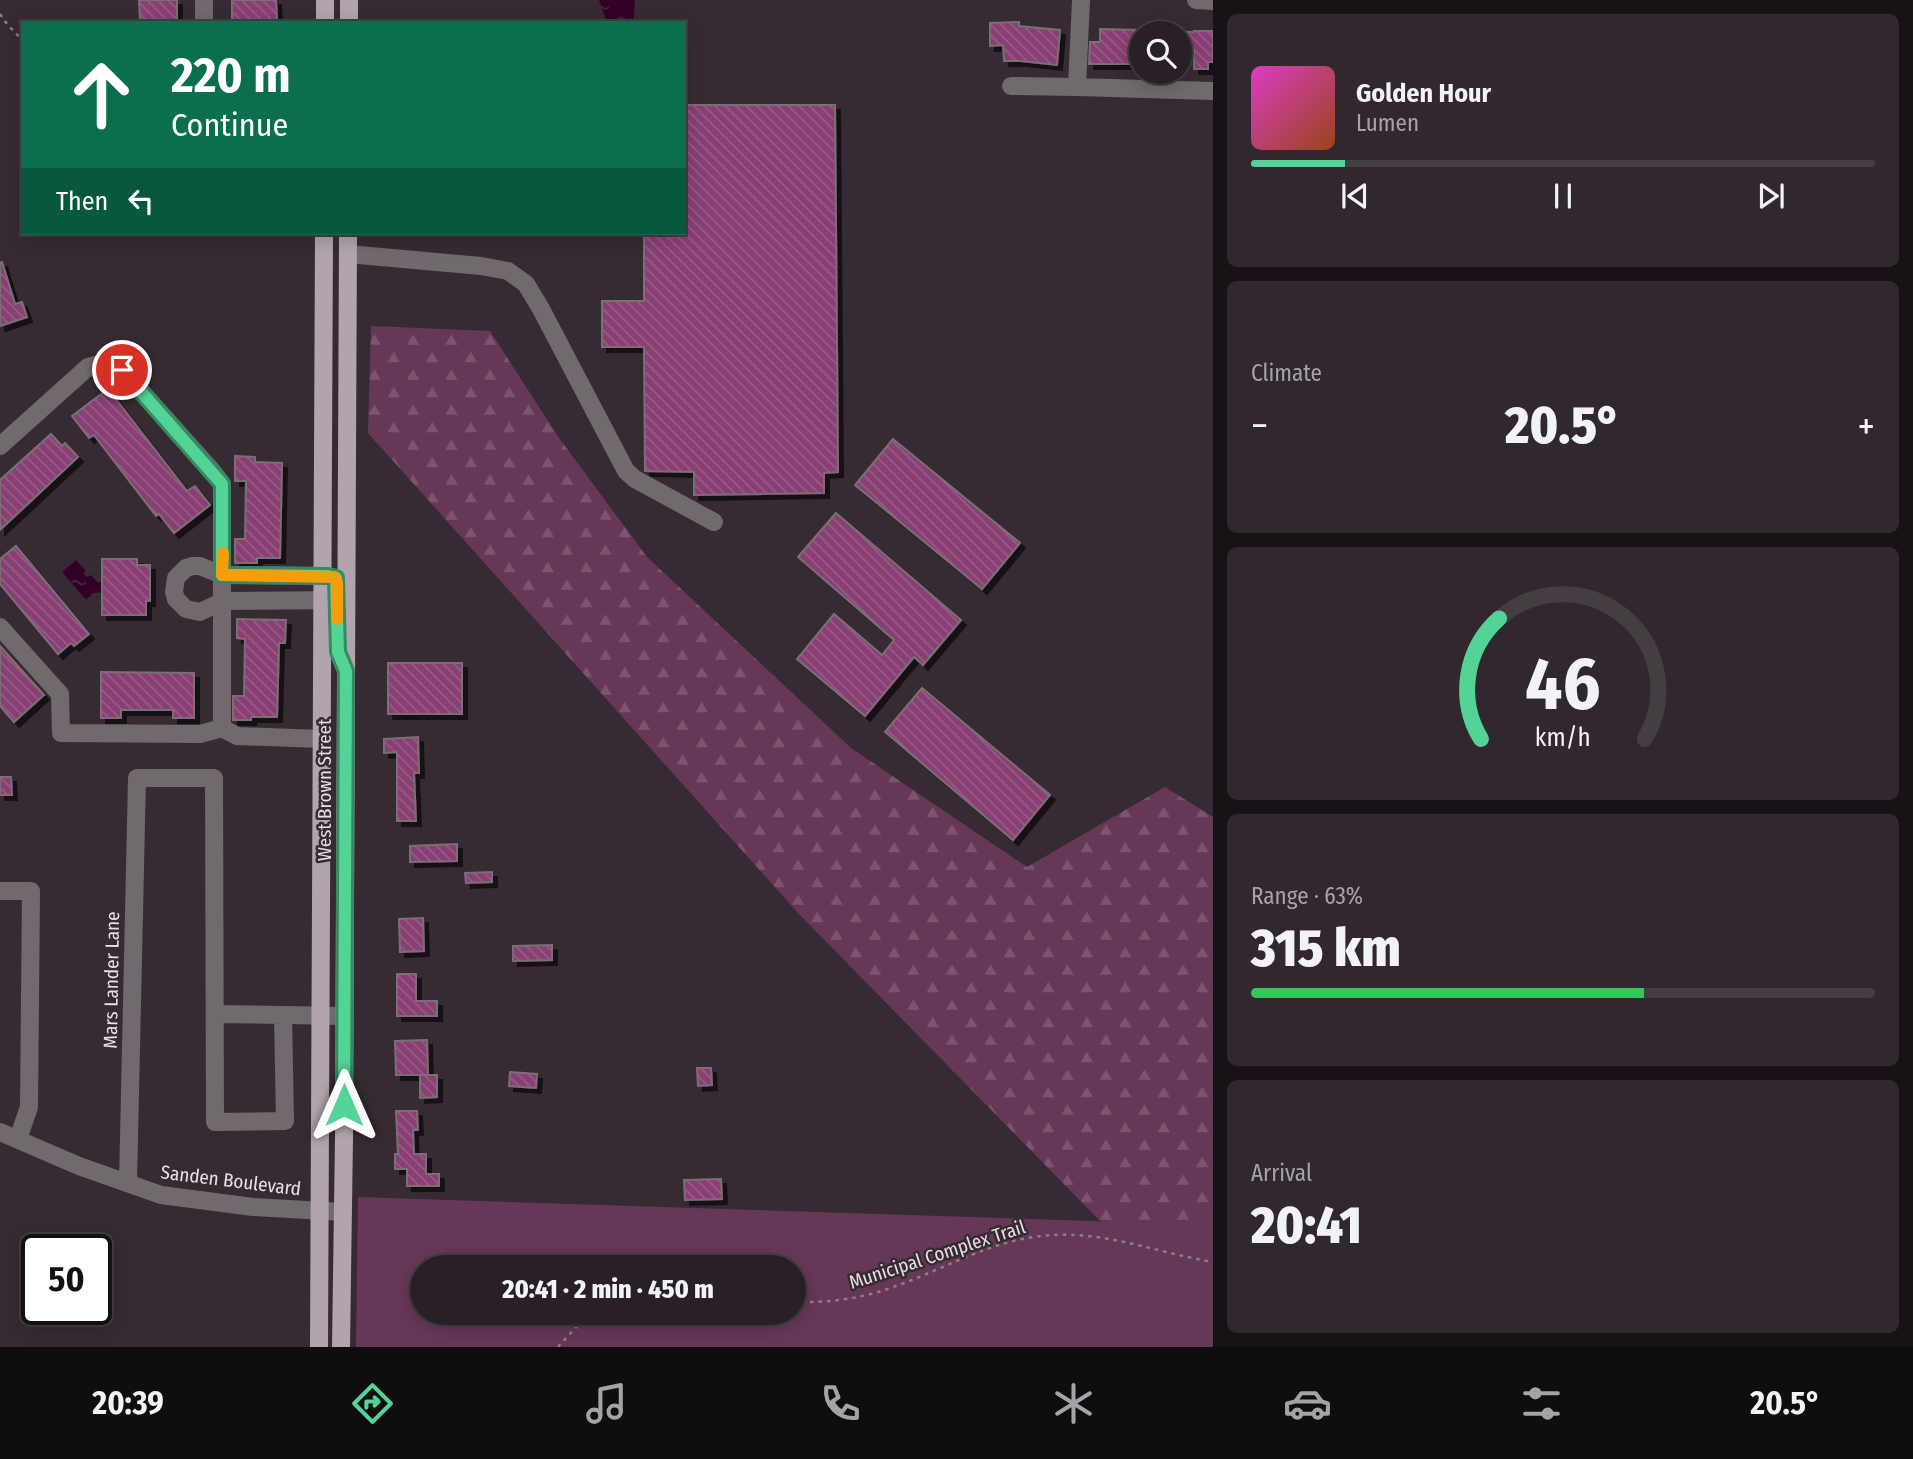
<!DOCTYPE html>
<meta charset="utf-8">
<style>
:root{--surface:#282026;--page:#30282e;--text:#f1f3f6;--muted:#a5a3a7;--line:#443e43;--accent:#53d396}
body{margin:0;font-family:"Fira Sans Condensed",sans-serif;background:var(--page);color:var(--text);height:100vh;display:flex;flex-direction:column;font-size:26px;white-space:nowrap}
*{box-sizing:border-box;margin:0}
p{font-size:23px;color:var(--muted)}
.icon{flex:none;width:38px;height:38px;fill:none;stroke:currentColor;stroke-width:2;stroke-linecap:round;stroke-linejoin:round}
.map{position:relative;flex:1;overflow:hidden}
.details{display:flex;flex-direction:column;gap:14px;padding:14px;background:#161215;width:700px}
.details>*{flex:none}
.banner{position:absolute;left:21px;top:21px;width:665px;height:214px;border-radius:0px;box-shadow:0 4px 18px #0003,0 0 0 2px var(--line);background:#0b6e4f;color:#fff;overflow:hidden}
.fabs{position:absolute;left:1129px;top:21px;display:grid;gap:14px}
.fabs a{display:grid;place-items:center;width:63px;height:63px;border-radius:50%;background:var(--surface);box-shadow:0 4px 18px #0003,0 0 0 2px var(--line);font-size:35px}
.speed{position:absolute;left:21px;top:1234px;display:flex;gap:14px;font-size:35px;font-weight:700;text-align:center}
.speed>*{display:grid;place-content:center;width:91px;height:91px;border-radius:50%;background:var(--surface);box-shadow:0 4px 18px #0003,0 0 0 2px var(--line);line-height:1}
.speed .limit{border:4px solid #111;border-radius:10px;background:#fff;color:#111}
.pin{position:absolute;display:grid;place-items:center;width:60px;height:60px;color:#fff;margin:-30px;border:4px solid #fff;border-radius:50%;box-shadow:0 2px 7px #0007}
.me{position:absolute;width:77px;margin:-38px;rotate:0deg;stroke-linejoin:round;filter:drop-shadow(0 0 5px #0008)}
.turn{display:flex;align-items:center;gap:24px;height:147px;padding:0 35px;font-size:32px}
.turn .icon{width:91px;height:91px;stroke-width:2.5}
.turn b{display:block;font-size:49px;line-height:60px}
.then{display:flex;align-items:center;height:66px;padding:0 35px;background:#0003;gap:14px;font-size:26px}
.big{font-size:52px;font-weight:800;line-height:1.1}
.details .tile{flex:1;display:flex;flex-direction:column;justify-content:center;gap:10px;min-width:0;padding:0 24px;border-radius:10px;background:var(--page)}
.details .dial{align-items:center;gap:0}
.dial svg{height:182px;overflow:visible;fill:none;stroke:var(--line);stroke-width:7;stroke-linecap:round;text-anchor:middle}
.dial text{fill:var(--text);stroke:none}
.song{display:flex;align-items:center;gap:21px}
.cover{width:84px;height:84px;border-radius:10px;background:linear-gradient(135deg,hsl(310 70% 55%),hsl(20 70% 35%))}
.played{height:7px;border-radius:4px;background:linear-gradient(90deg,var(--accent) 15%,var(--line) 15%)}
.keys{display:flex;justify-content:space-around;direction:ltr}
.heat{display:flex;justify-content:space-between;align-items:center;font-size:38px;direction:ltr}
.charge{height:10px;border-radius:5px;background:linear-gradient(90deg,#34c759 63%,var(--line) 0)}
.trip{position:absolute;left:410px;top:1255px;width:396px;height:70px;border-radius:35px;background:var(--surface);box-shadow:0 4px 18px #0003,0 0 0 2px var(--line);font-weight:800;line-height:70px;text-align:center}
.menu{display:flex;height:112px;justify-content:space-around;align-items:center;background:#100d0f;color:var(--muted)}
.menu .icon{width:49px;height:49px}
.menu .active{color:var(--accent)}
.menu b{font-size:32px;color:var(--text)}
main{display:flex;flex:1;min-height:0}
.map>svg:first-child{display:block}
.forest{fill:url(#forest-firs)}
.park{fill:#673758;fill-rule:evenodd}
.water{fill:url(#water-ripples)}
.building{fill:url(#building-back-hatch);stroke:#7c6e77;stroke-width:2;filter:url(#shadow)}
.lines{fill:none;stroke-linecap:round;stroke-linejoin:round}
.path{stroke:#8a8086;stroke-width:2.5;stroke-dasharray:3.5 5;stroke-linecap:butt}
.minor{stroke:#706a6e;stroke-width:18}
.major{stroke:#b1a4ac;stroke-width:18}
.route-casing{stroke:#368962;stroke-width:18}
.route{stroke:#53d396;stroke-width:12}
.slow{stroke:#f59e0b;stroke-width:12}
.labels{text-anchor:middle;stroke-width:5;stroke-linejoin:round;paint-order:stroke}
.street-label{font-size:19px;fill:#e7dfe4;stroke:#362b32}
</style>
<main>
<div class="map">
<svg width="1213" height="1347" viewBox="0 0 1213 1347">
<defs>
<pattern id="forest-firs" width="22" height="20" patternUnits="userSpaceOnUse" patternTransform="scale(1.75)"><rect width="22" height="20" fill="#673758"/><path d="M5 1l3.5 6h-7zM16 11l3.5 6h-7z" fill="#7d5470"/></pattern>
<pattern id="water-ripples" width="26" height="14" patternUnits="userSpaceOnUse" patternTransform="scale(1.75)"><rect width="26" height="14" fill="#330027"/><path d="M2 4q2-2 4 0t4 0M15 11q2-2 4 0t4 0" fill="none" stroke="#512546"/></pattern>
<pattern id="building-back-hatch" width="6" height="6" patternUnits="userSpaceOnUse" patternTransform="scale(1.75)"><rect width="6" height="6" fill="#883f73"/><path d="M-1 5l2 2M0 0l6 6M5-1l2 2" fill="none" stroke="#995a87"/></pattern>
<filter id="shadow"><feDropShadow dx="5" dy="5" stdDeviation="0" flood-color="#0009"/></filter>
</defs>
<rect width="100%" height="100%" fill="#362b32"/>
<path class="forest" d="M371,326L490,331L559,438L647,557L851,748L1027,867L1165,787L1213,817V1232L1100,1221L798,913L368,433Z"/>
<path class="park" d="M358,1197L1213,1225V1347H356ZM422,1267H793V1312H422Z"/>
<g class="water">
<path d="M599,0H635L633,23H607Z"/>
<path d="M76,560L85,570L84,573L86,577L91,575L97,582H101V593H93L86,600L62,572Z"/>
</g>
<g class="building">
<path d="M139,0H177V20L140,21Z"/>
<path d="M232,0H276L277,21H232Z"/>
<path d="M1019,22V26L1060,30L1057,65L1021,61H1004L1003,45L990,46V23Z"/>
<path d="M1100,29L1141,30V64H1089L1090,42H1100Z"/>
<path d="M1194,31H1213V62H1208V69H1194V52H1180V32H1194Z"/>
<path d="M684,105H835L838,472L824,473V493L694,495V472L645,471L644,347H602V301H644V233H684Z"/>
<path d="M2,262L15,304L22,302L27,317L0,326V263Z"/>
<path d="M108,389L187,491L195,486L210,505L174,533L159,514L156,516L94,435L89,438L72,416Z"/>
<path d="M51,434L62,446L65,443L78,457L0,530V480Z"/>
<path d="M893,439L1020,543L982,589L855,485Z"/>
<path d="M235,456L255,457V462L282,463L280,558H257V563H235V539H245L246,481H235Z"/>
<path d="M836,513L961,620L923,665L914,657L865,716L797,659L834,614L882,655L894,640L798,557Z"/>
<path d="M16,546L89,634L74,646L71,643L58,654L0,584V559Z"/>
<path d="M102,559H137V565H150V601H146V615H102Z"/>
<path d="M237,619L286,620L285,643H279L277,717H251V720H233V696H244L245,639L237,638Z"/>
<path d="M0,646L44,695L14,722L0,706Z"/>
<rect x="388" y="663" width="74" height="51"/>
<path d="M101,672L194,673V718H173V710H121V718H101Z"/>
<path d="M922,688L1050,795L1013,840L885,732Z"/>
<path d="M418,737L419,773H414L416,821H397V752L384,753V739Z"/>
<path d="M0,777H11L12,795H0Z"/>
<path d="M457,844V861L410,862V846Z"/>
<path d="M492,872V882L466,883L465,873Z"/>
<path d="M423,918L424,951L400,952L399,919Z"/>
<path d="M552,945V960L513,961V946Z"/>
<path d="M397,974H416V1001H437V1016H397Z"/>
<path d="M427,1040L428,1075H396L395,1041Z"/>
<path d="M697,1068H711L712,1085L698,1086Z"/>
<path d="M510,1072L537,1074L536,1088L509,1086Z"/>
<path d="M420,1075H437V1097L420,1098Z"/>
<path d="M396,1111H417L418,1130H413L414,1154H426V1174H439V1186H407V1169H395V1154H398Z"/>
<path d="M721,1179L722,1199L685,1200L684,1180Z"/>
</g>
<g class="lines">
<g class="path">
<path d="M0,14L7,24L23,41"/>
<path d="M793,1302C827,1303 861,1299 893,1287C940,1271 984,1244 1034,1237C1096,1227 1153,1252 1213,1262"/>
<path d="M558,1347L579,1324L594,1312"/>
</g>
<g class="minor">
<path d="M1081,0L1077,87L1213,91"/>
<path d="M1196,0L1213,1"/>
<path d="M204,23V0"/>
<path d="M1011,86L1077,87"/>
<path d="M348,254L481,266L508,271L526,284L541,309L626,471L635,479L714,522"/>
<path d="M0,446L88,367C100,362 110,364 122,370L213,472L222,484V728L200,734L61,733L60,694L0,627"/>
<path d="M328,576L222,575L200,566H193L186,568L176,578L174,592L176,599L186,609L200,612L223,601L346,600"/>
<path d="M222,728L237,736L321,739"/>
<path d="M0,891H31L29,1107L18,1139"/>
<path d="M283,1015L344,1016"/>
<path d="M0,1132L79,1166L161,1195L253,1207L342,1212"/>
<path d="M128,1183L137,778H214L215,1122L285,1121L283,1015L215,1014"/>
</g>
<g class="major">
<path d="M325,23V0"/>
<path d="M349,23V0"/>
<path d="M319,1347L324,233"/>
<path d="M341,1347L344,1137L348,233"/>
</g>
</g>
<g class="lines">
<defs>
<path id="route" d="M122,370L222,484V575L328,576L336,578L338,652L346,671L344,1105"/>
</defs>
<use href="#route" class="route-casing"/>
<use href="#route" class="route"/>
<path class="slow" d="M223,553L222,575L334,577L337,583V619"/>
</g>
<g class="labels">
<g class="street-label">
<text transform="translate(324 790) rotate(-90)" y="7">West Brown Street</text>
<text transform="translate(111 980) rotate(-89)" y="7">Mars Lander Lane</text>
<text transform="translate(231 1180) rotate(7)" y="7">Sanden Boulevard</text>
<text transform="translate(937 1254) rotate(-18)" y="7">Municipal Complex Trail</text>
</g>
</g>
</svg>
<div class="fabs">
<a><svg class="icon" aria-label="search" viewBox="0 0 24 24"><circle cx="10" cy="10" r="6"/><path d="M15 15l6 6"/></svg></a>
</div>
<div class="speed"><div class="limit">50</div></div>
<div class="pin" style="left:122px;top:370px;background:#d93025"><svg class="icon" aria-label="arrive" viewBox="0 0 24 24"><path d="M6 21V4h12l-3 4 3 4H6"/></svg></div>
<svg class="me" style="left:344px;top:1105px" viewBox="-20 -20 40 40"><path d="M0-17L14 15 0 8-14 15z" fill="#53d396" stroke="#fff" stroke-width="4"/></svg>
<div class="trip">20:41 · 2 min · 450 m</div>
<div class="banner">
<div class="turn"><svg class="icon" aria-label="ahead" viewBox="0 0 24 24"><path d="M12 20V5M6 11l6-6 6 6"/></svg><div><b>220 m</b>Continue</div></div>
<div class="then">Then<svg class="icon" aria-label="left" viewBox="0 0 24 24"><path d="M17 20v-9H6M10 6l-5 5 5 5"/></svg></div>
</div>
</div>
<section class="details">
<div class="tile">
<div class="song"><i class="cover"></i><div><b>Golden Hour</b><p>Lumen</p></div></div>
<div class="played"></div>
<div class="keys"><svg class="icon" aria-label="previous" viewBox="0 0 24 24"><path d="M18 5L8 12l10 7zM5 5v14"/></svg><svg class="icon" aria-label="pause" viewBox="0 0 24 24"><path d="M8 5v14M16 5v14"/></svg><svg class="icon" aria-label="next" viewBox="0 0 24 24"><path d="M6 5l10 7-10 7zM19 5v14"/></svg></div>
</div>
<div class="tile"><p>Climate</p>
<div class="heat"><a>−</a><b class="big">20.5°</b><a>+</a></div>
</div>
<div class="tile dial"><svg viewBox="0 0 100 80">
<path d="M14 69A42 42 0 1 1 86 69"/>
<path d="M14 69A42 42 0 0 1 22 16" stroke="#53d396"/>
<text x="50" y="56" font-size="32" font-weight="700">46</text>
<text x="50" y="72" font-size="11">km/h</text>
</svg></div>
<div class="tile"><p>Range · 63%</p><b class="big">315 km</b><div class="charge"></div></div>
<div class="tile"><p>Arrival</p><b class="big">20:41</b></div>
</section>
</main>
<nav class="menu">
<b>20:39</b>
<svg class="icon active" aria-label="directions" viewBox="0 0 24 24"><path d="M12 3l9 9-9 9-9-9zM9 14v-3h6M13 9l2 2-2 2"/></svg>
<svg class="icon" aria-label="music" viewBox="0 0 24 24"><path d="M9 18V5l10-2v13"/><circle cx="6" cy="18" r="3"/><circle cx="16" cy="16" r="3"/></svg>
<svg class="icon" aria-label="phone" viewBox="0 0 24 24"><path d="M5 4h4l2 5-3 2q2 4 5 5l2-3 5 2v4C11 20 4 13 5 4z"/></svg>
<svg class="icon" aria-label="climate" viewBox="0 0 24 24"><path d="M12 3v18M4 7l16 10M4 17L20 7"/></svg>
<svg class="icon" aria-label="car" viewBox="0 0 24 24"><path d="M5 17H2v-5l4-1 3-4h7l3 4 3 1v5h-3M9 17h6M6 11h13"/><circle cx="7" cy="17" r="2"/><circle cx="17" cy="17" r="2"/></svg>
<svg class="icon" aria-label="filters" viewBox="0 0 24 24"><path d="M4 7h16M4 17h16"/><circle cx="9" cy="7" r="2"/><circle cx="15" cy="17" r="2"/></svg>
<b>20.5°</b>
</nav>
